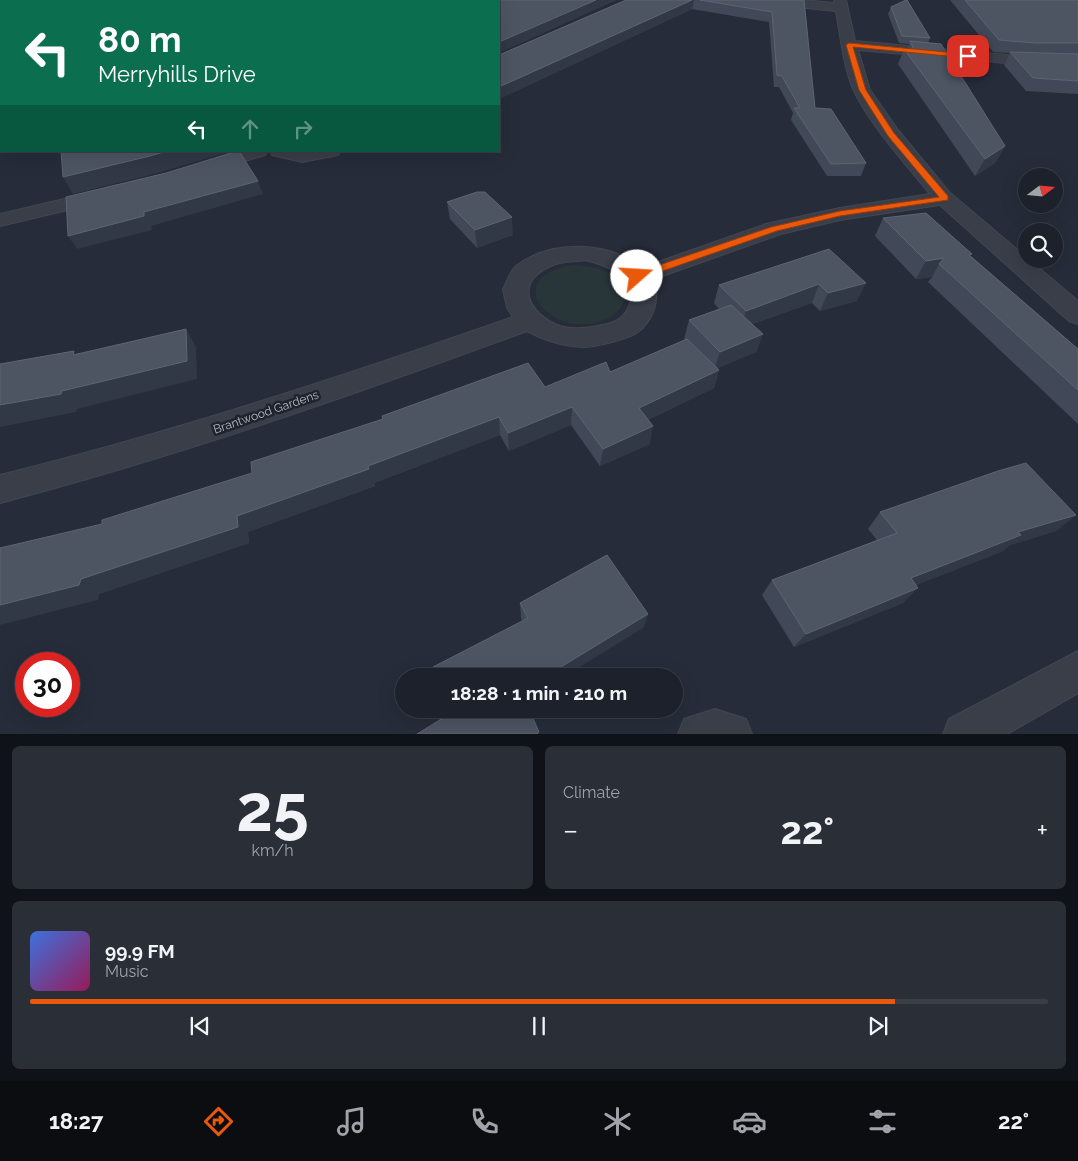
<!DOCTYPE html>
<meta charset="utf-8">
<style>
:root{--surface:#1c212b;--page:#292e37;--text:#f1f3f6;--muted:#a0a3a9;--line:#3a3e47;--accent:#ea580c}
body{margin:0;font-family:Raleway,sans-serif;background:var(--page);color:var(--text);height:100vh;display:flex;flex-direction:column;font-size:19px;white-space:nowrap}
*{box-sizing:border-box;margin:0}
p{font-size:16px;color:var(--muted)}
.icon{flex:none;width:28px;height:28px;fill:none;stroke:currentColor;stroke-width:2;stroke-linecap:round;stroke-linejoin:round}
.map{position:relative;height:734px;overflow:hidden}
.details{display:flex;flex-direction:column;gap:12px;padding:12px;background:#0f1218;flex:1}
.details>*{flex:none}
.hud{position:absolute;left:0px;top:0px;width:500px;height:152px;box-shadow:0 5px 20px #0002,0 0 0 1px var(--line);background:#0b6e4f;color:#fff;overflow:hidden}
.needle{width:32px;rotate:74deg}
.tools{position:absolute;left:1018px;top:168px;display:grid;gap:10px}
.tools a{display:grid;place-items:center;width:45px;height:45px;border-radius:50%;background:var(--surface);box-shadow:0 5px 20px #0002,0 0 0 1px var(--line);font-size:25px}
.speed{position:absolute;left:15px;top:652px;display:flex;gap:10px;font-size:25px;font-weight:700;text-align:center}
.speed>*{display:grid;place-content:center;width:65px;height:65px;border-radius:50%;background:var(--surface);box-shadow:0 5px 20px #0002,0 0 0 1px var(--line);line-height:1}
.speed .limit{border:8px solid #d22;background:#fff;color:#111}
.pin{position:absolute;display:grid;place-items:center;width:42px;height:42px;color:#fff;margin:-21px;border-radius:10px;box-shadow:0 2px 8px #0006}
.me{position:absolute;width:55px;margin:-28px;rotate:71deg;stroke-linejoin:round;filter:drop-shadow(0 0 4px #0008)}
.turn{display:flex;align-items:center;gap:18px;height:105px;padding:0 15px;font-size:22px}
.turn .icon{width:65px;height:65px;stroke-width:2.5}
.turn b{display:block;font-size:35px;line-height:42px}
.lanes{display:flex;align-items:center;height:48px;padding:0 15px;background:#0003;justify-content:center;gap:25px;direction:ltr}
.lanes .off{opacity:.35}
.big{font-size:38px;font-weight:700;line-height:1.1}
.details .tile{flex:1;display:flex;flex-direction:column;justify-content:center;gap:8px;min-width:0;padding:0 18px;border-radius:8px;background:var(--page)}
.details .dial{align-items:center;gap:0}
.dial b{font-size:65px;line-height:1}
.song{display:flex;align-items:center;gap:15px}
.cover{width:60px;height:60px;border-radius:8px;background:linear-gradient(135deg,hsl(220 70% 55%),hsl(330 70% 35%))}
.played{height:5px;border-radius:2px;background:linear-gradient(90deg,var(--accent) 85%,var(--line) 85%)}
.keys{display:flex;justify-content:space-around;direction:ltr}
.heat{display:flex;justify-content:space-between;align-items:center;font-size:28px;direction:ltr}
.details .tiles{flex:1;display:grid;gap:12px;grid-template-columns:1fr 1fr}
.tile:last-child{grid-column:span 2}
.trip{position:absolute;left:395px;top:668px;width:288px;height:50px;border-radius:25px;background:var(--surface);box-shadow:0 5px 20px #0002,0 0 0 1px var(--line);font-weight:700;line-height:50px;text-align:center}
.dock{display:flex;height:80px;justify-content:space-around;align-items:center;background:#0b0d11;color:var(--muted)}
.dock .icon{width:35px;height:35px}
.dock .on{color:var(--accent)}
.dock b{font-size:22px;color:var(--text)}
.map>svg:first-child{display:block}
.green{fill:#28363a}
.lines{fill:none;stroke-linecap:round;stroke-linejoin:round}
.street-casing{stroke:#424752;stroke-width:2}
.street{fill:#393e49;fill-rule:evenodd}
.wall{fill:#414857}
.shaded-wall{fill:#313846}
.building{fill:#4d5563;stroke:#5e6472}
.route{fill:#ea580c;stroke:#983908}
.labels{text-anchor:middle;stroke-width:5;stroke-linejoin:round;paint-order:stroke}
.street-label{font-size:12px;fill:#b5b9c5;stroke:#1e232e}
</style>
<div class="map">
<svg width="1078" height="734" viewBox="0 0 1078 734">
<rect width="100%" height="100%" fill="#262c39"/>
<path class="green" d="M574,265C592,266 626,272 625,296C624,306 618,312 610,317C557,347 493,277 574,265Z"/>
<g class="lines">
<defs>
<g id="street">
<path d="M761,0H802L834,3V0H846L855,41L1028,57H1078V65H1028L858,50L870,90L898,130L949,192L1078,301V324L1069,321L940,205L840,220L781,234L651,280C663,298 652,323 635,334C626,339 596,347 586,347C564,347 546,341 527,331C353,395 179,456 0,503V475C174,432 344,376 513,317L507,308L503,289C507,282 510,271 516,266C550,240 608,240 641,268L766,224L840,208L930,194C905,163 871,126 854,91C844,70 840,34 836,11L767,4ZM585,260C603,264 638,276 631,300C629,308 626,314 619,319C614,323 608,324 602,325C589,328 573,330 560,326C528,314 513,282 551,266C561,261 575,262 585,260Z"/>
<path d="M1,69V79L0,80V70Z"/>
<path d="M238,151H267L265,155L207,173L200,171L197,167L200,163Z"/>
<path d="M270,151H340L338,155L302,162L272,155Z"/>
<path d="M103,190L110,192L113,196L110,200L0,226V214Z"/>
<path d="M1078,651V693L1007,734H943L949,719Z"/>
<path d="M715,709L746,719L752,734H678L684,719Z"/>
</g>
</defs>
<use href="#street" class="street-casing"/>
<use href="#street" class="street"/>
</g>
<g class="wall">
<path d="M626,0H804L815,108L866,163L861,176H827L791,120L793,113L779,87H774L769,22L692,9L499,99V55Z"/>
<path d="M950,0H1078V94L1026,91L1004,65L1010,53L993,52Z"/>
<path d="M891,7L930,38L928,43L1005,146L995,163L975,176L898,64L904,49H907L909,44L899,43L888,14Z"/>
<path d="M447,202L513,235L477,248L450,219Z"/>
<path d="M883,218L971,256L1078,349V424L928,282L932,277L916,279L875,236Z"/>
<path d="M829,249L857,301L820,311L812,303L752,324L763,334L756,352L717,368L719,370L714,388L648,420L650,444L600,466L571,425L509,451L500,435L374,483L375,486L248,532L249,543L99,594L98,600L102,524L545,387L610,372L685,340L684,339L689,320L719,309L714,303L719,285Z"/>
<path d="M880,512L1076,515L1056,531L1010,545L1003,551L916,585L903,603L794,647L762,595L772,580L877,540L868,529Z"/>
<path d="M520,603L648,614L643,628L522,620L521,618Z"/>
</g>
<g class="shaded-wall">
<path d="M596,0H617L499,53V42Z"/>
<path d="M692,0H694L692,9L499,99V87Z"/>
<rect x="0" y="42" width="1" height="12"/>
<path d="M1005,146L995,163L975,176L985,159Z"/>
<path d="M167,151H231L158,173L73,194L63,177Z"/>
<path d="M258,181L263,194L151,226L152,230L77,249L68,236L144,212Z"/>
<path d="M512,217L513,235L477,248L475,230Z"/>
<path d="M944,258L939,264L932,277L916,279L926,261Z"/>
<path d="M866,283L857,301L820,311L828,293Z"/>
<path d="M819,284L812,303L740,329L746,311Z"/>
<path d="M186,329L196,347L197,379L77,409L76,412L0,427V405L62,391Z"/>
<path d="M763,334L756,352L714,370L720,352Z"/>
<path d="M719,370L714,388L635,426L639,408Z"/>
<path d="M572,407L571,425L509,451L508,433Z"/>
<path d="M499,417L500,435L374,483L375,486L248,532L249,543L99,594L98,600L0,625V605L81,579L237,516Z"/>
<path d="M653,426L650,444L600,466L603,449Z"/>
<path d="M1076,515L1056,531L1010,545L1003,551L896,593L911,578L1018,532Z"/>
<path d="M918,588L903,603L794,647L806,634Z"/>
<path d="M648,614L643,628L565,676H546Z"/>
</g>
<g class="building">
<path d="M0,0H596L499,42V1H1V42H0Z"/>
<path d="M626,0H692L499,87V55Z"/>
<path d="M700,0H804L815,108L831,109L866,163L831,164L794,108H800L782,76L777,75L772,12Z"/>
<path d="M906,0H907L930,38L902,36L891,7Z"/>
<path d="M965,0H1078V43H1035L999,40Z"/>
<path d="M910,41L941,44L1005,146L985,159L904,49L914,50Z"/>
<path d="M1010,52L1078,54V81L1033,78Z"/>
<path d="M61,151H167L150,156L63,177Z"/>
<path d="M238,151H239L258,181L144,212V216L68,236L66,197L166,173Z"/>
<path d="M477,192H485L512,217L475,230L447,202Z"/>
<path d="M926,213L972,254L969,255L1078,349V390L939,264L944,258L926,261L883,218Z"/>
<path d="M829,249L866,283L828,293L819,284L746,311L719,285Z"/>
<path d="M731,305L763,334L720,352L689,320Z"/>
<path d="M186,329L187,361L62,391L61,394L0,405V364L74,351L73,355Z"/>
<path d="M687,339L719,370L639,408L653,426L603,449L572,407L508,433L499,417L368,466L369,469L237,516L238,527L81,579L79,585L0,605V548L102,524V520L252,473L251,462L383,419L382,416L528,363L545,387L606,362L610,372Z"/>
<path d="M1026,463L1076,515L1018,532L1021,535L911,578L918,588L806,634L772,580L897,533L880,512L998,471Z"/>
<path d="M607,555L648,614L546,676H436L433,667L528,618L520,603Z"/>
<path d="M449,709H529L539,732L537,734H417L451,713Z"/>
</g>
<path class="route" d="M849,43L968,54L971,56L968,58L853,47L866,90L894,133L948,196V200L840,216L777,231L640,279H633V274L771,227L840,211L939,197L888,136L859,90L846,45Z"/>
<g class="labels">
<g class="street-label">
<text transform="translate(266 412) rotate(-19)" y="4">Brantwood Gardens</text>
</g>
</g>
</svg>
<div class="tools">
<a><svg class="needle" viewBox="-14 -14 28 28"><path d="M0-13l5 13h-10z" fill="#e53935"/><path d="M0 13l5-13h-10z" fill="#a0a3a9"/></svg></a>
<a><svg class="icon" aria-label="search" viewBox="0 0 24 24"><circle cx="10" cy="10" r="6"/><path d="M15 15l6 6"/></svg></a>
</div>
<div class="speed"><div class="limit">30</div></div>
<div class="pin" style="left:968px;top:56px;background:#d93025"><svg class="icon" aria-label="arrive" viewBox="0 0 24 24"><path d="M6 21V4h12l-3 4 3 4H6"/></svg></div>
<svg class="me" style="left:637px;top:276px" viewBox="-20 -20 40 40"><circle r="19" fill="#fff"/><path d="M0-13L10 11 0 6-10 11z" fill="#ea580c"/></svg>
<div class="trip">18:28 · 1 min · 210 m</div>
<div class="hud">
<div class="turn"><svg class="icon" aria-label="left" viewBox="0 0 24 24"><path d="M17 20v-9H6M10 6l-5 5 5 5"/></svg><div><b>80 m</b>Merryhills Drive</div></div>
<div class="lanes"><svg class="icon" aria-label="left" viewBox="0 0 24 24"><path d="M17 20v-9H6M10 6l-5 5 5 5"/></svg><svg class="icon off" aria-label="ahead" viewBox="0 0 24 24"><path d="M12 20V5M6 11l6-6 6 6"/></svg><svg class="icon off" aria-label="right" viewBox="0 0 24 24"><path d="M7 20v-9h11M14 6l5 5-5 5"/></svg></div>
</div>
</div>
<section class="details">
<div class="tiles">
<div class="tile dial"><b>25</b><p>km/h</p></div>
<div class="tile"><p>Climate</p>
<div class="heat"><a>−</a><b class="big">22°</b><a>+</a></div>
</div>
<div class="tile">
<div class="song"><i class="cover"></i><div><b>99.9 FM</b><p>Music</p></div></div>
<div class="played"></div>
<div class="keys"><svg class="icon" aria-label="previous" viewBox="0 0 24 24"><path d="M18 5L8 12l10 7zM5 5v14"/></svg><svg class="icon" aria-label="pause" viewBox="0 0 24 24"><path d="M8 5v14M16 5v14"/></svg><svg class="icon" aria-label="next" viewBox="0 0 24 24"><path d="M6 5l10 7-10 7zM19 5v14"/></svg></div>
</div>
</div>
</section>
<nav class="dock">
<b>18:27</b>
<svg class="icon on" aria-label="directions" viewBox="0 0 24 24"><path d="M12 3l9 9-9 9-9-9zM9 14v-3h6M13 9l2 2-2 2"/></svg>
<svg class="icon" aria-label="music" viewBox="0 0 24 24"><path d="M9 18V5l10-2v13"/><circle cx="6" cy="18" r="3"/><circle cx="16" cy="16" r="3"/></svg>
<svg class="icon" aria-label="phone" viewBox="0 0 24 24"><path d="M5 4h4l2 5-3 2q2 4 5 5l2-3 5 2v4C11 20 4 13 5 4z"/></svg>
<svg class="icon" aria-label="climate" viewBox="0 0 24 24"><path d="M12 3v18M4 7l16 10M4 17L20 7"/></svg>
<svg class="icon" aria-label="car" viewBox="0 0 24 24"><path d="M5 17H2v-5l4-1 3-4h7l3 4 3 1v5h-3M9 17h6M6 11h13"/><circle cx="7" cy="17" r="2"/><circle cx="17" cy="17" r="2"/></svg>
<svg class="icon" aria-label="filters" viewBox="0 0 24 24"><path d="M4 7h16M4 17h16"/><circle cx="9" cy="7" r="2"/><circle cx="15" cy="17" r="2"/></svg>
<b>22°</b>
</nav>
